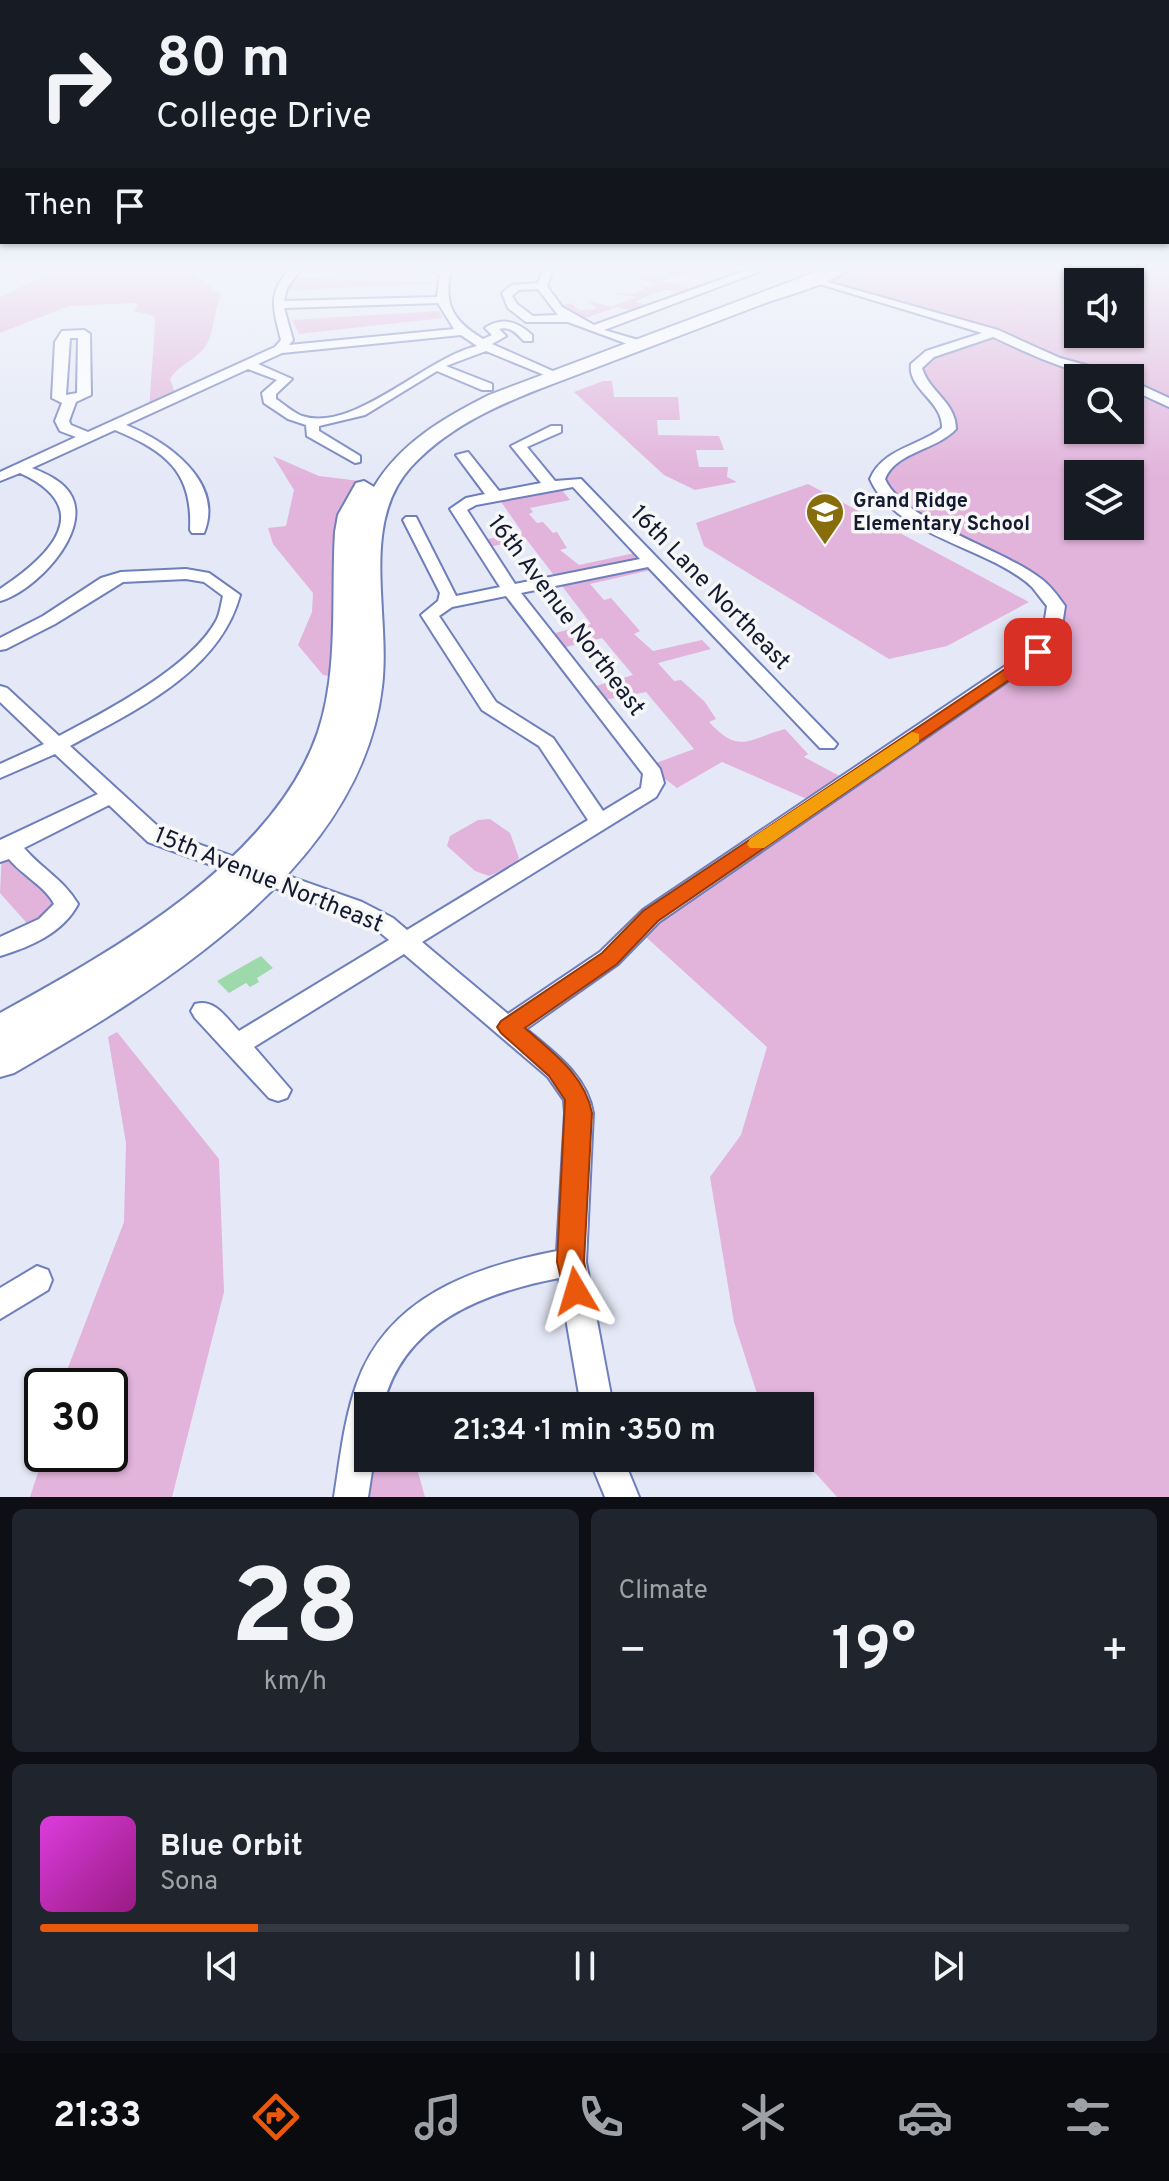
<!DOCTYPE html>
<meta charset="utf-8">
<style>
:root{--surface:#171b24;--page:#20242c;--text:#f1f3f6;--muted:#9ea1a6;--line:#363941;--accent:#ea580c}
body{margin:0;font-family:Overpass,sans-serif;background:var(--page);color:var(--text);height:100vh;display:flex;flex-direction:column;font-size:30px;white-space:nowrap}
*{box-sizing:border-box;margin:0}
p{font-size:26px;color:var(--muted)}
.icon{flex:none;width:44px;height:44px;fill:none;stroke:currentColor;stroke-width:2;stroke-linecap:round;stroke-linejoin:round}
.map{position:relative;height:1497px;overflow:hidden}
.panel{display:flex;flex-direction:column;gap:12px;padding:12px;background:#0d0f14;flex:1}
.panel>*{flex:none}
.top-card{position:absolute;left:0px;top:0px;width:1170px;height:244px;box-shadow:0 2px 6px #0004;background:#171b24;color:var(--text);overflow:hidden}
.fabs{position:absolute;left:1064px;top:268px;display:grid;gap:16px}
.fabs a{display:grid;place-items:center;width:80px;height:80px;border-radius:0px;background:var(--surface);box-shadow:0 2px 6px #0004;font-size:40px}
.speed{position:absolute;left:24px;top:1368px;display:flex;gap:16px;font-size:40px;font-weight:700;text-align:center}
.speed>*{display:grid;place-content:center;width:104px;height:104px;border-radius:50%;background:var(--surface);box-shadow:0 2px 6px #0004;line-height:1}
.speed .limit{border:4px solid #111;border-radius:12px;background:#fff;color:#111}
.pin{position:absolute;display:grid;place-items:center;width:68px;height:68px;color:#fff;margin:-34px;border-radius:16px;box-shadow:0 4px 12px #0006}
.me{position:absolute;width:88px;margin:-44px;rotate:353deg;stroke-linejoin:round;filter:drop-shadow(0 0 6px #0008)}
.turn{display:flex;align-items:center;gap:28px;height:168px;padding:0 24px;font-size:36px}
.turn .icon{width:104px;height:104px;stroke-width:2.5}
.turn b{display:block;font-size:56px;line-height:68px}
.then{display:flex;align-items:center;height:76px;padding:0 24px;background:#0003;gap:16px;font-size:30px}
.big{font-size:60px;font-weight:600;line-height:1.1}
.panel .tile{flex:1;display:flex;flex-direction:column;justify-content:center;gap:12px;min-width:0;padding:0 28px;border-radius:12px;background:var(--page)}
.panel .dial{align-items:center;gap:0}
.dial b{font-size:104px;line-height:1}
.song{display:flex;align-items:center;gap:24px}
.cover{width:96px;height:96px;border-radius:12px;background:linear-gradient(135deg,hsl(300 70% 55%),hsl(310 70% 35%))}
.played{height:8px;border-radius:4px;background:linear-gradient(90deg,var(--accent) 20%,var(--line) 20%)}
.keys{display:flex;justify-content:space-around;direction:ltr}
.heat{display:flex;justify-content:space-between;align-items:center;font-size:44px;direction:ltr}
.panel .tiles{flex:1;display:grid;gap:12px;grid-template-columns:1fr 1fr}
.tile:last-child{grid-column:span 2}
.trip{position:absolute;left:354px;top:1392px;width:460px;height:80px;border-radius:0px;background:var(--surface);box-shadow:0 2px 6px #0004;font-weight:600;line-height:80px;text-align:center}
.menu{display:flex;height:128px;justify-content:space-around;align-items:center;background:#090b0e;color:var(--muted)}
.menu .icon{width:56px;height:56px}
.menu .on{color:var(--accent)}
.menu b{font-size:36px;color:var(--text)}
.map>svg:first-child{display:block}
.green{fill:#e2b3db;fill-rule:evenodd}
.water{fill:#9ed9ac}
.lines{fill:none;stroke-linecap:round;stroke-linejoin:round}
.street-casing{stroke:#6e7fbb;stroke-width:4}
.secondary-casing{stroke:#6e7fbb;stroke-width:4}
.street{fill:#fff;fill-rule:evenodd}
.secondary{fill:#fff;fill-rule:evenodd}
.route{fill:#ea580c;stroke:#983908;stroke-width:2}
.slow{fill:#f59e0b}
.labels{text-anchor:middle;stroke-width:7;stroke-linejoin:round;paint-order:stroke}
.far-poi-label{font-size:20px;font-weight:bold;fill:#141a31;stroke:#f7f7f7;text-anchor:start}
.street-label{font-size:24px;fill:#141a31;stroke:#f7f7f7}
</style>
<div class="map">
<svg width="1169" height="1497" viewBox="0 0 1169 1497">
<rect width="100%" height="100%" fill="#e5e9f7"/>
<g class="green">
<path d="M59,269H202L195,275L221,295C214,310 214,332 207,344C197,360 180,363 170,379L177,398L149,410L155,324L154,316L133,311L138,307L136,303L69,306L0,333V297Z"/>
<path d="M661,269H718C699,276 683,273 662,280L697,292C683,297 678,289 666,290C656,292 644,298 635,302L657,307L638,313L617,307L577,321L554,307L571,303L579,310L597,309L587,300L611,307L636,297L611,293L635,294L645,288L631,283L650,287L655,283L638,280L645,275L654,278L669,274Z"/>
<path d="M840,269H1169V1497H837L800,1456V1406H761L734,1322L710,1177L741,1135L767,1047L636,928L816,803L722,762L677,788L648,766L694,749L646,692L599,701L589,688L633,675L602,638L558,649L547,635L591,624L527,540L482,548L478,541L522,532L497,496L558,485L570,500L530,508L533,512L529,514L537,523L543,522L553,533L557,532L567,548L560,550L579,565L644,551L660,568L590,584L604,600L611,598L640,631L634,634L653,651L702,640L711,649L658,663L674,681L681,680L705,702L716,719L709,722C739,755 748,739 785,729L808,754L804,757L849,781L1038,652L1056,625L1037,583L902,510L880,473L949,429L918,380L919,363L993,333L816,279ZM1078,282H1130V334H1078ZM1078,378H1130V430H1078ZM1078,474H1130V526H1078Z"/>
<path d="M288,278L440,283L280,291Z"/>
<path d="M439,311L443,318L299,334L292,320Z"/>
<path d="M603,381H612L614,397H678L680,420H657L658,435L719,436L724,450H696L699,467H728L727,477L737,482L695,490L664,475L574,392Z"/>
<path d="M273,456L319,476L368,482L362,489L342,678L323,675L298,645L312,612L313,593L273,544L268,528L286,526L294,490Z"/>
<path d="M808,484L1029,602L947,646L889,659L704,546L696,523Z"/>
<path d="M490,819L510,833L519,858L514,865L489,876L475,871L447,846L450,836L478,820Z"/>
<path d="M2,854L64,896L33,930L0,893Z"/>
<path d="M117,1032L219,1159L224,1292L172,1497H30L44,1454H110V1386H61L124,1222L126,1143L108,1037Z"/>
<path d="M368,1458H414L425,1497H351Z"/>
</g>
<path class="water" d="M261,956L273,968L257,978L259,982L250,987L246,983L229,993L217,981Z"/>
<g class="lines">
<defs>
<g id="street">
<path d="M290,269H301L287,288L284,301L437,297L440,273L417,269H451C443,305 453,321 483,339L492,335L485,328C502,316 518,322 532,335V341H524C516,333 510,326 499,329L506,336L492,344L564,376L554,379L486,351L446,366L492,384V390H482L437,371L365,415L319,426V431L360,456V462L355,463L307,436L306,425L288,419L264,403L262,393L277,380L248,369L126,425C166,441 225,481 204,533H192L190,530C193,471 165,451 115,430L32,468C47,474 65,482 72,497C90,534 34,592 0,601V589C50,556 98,509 20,473L0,481V472L76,437L60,431L55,421L62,403L52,398L55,342L62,331L84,330L90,334L91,395L76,402L69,421L71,425L88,432L275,347L281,340C274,310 266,294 290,269ZM438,303L454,329L289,345L293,340L284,308ZM461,335L477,346C425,358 354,433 302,416C292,412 284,404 276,399V394L292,379L258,364L282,353ZM70,338H78L77,393L66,395Z"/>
<path d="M543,269H553L547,286L562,307L594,325L750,269H766L604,330L645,342V348L641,349L568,322H526L508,308L502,293L512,285L538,283ZM538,289L558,315L533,316L517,304L512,296L519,290Z"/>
<path d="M803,275L998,330L1060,358L1122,375L1124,378C1078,378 1035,356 993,337L934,357L922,368C929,392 956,402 956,429C937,450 895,452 885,479C904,522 1001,548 1040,578C1050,585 1058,596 1065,606L1060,639L1044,656L659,922L618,964L526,1029C553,1052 587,1075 593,1113L586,1262L613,1406H581L559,1278C482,1293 403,1323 383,1406H368V1458H374L368,1497H334C340,1459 344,1419 357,1383C388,1297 473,1267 557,1251L565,1113L564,1100L548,1077L404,954L254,1047L291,1090L287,1098L278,1101L269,1098L195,1018L191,1011L195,1004C215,998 226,1018 239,1031L389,940L377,930L346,914L148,842L109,805L24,848C42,869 64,880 78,904C63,933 30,947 0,956V937L39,919L54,904C46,887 22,875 9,859L0,862V840L98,794L55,754L0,778V764L44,744L0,702V686L7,688L59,736C105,712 191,667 216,621C220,614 221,604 223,596L204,582L186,579L123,582L55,624L6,649L0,650V638L43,616L101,578L121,572L186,569L209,573L240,595C220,671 135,711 70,746L164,832L362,902L393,918L407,930L588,820L539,746L482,710L421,615L438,601L440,593L403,520L406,517H416L456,596L500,587L450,509L466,498L485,494L456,455L468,452L499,491L541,483L511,446L551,426H561V432L527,447L555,481L581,479L837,744L834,748H820L648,567L521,593L660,769L664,783L656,797L422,942L508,1014L600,952L643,910L1032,648L1042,638L1047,606C1042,600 1037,593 1032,587C988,546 895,537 870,479C882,449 919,446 942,428C943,401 907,389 911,364L926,351L982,333L803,279ZM573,487L640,559L515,584L467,510L476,505ZM506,596L643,774L641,788L603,811L553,738L496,702L439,616L452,607Z"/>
<path d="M1130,380L1169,398V407L1130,389Z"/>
<path d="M37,1266L48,1270L52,1280L48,1290L0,1319V1288Z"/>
<path d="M589,1458H623L639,1497H605Z"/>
</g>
<path id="secondary" d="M824,269H848C829,285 784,296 760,305C707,325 653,346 600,366C533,392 461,413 411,467C359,524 391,614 382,687C361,869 157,990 14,1073L0,1077V1013C113,951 274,861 318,732C339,670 331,597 335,532L338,515L356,483L364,481L374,487C400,443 445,417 489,395Z"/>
</defs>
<use href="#street" class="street-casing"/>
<use href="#secondary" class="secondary-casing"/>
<use href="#street" class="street"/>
<use href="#secondary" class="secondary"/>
</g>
<linearGradient id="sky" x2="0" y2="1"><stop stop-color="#8ac3d0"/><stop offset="0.56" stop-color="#f3f5fb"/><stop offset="1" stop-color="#f3f5fb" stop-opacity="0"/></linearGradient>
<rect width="1169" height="479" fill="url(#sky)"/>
<path class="route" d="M1038,647L1046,652L1044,656L658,921L617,964L525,1028C552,1052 585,1075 592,1113L584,1262L590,1291L586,1300L576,1303L566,1300L557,1262L565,1100L549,1076L501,1033L497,1027L501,1021L602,953L643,911Z"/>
<path class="slow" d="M912,732L919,734V742L764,848H750L747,844L750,839Z"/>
<defs>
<symbol id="school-pin" viewBox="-11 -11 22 30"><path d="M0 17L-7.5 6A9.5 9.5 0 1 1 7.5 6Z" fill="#876d0b" stroke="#f7f7f7"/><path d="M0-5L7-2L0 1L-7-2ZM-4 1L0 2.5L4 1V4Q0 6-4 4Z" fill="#fff"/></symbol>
</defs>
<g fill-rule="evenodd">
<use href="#school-pin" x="803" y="490" width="44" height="60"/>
</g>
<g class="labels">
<g class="far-poi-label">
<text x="853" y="507">Grand Ridge<tspan x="853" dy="23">Elementary School</tspan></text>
</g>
<g class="street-label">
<text transform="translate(711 587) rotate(46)" y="8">16th Lane Northeast</text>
<text transform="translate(567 615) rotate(53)" y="8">16th Avenue Northeast</text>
<text transform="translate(269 879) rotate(22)" y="8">15th Avenue Northeast</text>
</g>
</g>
</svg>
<div class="fabs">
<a><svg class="icon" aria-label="sound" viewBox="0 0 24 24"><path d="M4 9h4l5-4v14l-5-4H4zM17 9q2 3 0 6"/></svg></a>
<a><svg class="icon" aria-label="search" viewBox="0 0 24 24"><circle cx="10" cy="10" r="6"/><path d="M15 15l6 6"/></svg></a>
<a><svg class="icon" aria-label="layers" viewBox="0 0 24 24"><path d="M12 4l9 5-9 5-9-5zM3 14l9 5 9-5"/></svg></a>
</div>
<div class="speed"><div class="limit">30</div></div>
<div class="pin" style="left:1038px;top:652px;background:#d93025"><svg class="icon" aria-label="arrive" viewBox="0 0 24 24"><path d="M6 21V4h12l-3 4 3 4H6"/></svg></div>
<svg class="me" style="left:576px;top:1291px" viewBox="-20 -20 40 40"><path d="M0-17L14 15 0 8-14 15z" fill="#ea580c" stroke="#fff" stroke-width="4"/></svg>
<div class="trip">21:34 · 1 min · 350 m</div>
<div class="top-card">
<div class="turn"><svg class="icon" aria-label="right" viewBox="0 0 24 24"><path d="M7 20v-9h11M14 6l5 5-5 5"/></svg><div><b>80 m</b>College Drive</div></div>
<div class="then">Then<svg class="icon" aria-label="arrive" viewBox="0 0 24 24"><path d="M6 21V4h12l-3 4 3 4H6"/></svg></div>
</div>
</div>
<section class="panel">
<div class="tiles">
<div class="tile dial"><b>28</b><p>km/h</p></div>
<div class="tile"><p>Climate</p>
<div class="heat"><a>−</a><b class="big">19°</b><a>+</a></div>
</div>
<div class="tile">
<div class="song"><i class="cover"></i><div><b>Blue Orbit</b><p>Sona</p></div></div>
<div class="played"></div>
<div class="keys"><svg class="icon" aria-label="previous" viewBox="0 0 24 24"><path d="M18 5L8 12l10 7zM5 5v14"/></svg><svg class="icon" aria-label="pause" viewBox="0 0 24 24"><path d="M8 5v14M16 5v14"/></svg><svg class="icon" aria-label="next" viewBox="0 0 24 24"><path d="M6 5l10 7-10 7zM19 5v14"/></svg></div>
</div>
</div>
</section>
<nav class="menu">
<b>21:33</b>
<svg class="icon on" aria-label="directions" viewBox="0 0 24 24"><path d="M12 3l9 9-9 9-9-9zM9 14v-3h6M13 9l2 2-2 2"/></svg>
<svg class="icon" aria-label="music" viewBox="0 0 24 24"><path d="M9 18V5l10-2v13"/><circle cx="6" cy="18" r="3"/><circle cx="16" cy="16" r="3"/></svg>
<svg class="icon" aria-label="phone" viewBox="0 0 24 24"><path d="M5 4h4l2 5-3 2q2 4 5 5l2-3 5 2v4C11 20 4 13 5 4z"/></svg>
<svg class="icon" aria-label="climate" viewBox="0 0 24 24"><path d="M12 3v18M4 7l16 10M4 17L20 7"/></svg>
<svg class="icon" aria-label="car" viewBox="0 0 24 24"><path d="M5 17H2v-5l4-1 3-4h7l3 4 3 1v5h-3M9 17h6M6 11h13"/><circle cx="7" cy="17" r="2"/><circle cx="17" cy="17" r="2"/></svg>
<svg class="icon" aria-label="filters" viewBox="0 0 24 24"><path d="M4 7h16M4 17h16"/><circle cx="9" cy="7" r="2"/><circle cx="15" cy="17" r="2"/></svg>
</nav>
